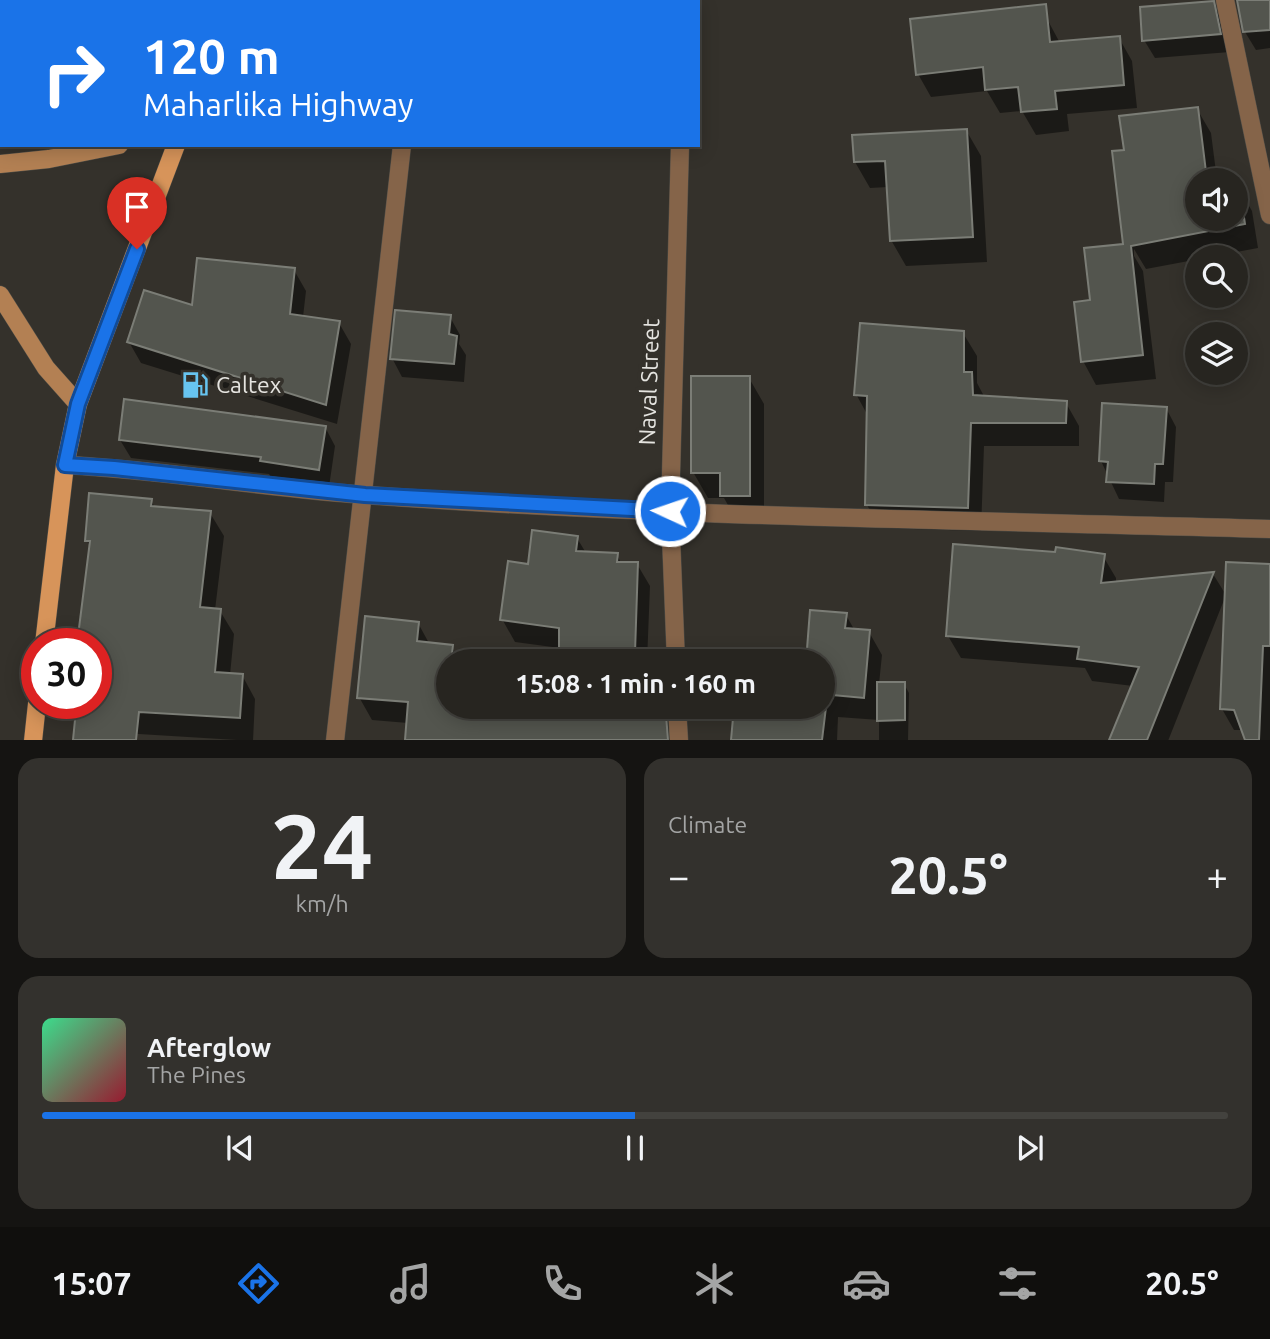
<!DOCTYPE html>
<meta charset="utf-8">
<style>
:root{--surface:#272520;--page:#33312d;--text:#f1f3f6;--muted:#a4a5a5;--line:#43423e;--accent:#1a73e8}
body{margin:0;font-family:Ubuntu,sans-serif;background:var(--page);color:var(--text);height:100vh;display:flex;flex-direction:column;font-size:26px;white-space:nowrap}
*{box-sizing:border-box;margin:0}
p{font-size:23px;color:var(--muted)}
.icon{flex:none;width:38px;height:38px;fill:none;stroke:currentColor;stroke-width:2;stroke-linecap:round;stroke-linejoin:round}
.map{position:relative;height:740px;overflow:hidden}
.panel{display:flex;flex-direction:column;gap:18px;padding:18px;background:#151412;flex:1}
.panel>*{flex:none}
.hud{position:absolute;left:0px;top:0px;width:700px;height:147px;box-shadow:0 4px 18px #0003,0 0 0 2px var(--line);background:#1a73e8;color:#fff;overflow:hidden}
.buttons{position:absolute;left:1185px;top:168px;display:grid;gap:14px}
.buttons a{display:grid;place-items:center;width:63px;height:63px;border-radius:50%;background:var(--surface);box-shadow:0 4px 18px #0003,0 0 0 2px var(--line);font-size:35px}
.speed{position:absolute;left:21px;top:628px;display:flex;gap:14px;font-size:35px;font-weight:700;text-align:center}
.speed>*{display:grid;place-content:center;width:91px;height:91px;border-radius:50%;background:var(--surface);box-shadow:0 4px 18px #0003,0 0 0 2px var(--line);line-height:1}
.speed .limit{border:10px solid #d22;background:#fff;color:#111}
.pin{position:absolute;display:grid;place-items:center;width:60px;height:60px;color:#fff;margin:-72px -30px;border-radius:50% 50% 50% 0;rotate:-45deg;box-shadow:0 0 7px #0007}
.pin .icon{rotate:45deg}
.me{position:absolute;width:77px;margin:-38px;rotate:273deg;stroke-linejoin:round;filter:drop-shadow(0 0 5px #0008)}
.turn{display:flex;align-items:center;gap:24px;height:147px;padding:0 28px;font-size:32px}
.turn .icon{width:91px;height:91px;stroke-width:2.5}
.turn b{display:block;font-size:49px;line-height:60px}
.big{font-size:52px;font-weight:600;line-height:1.1}
.panel .tile{flex:1;display:flex;flex-direction:column;justify-content:center;gap:10px;min-width:0;padding:0 24px;border-radius:21px;background:var(--page)}
.panel .dial{align-items:center;gap:0}
.dial b{font-size:91px;line-height:1}
.song{display:flex;align-items:center;gap:21px}
.cover{width:84px;height:84px;border-radius:10px;background:linear-gradient(135deg,hsl(150 70% 55%),hsl(350 70% 35%))}
.played{height:7px;border-radius:4px;background:linear-gradient(90deg,var(--accent) 50%,var(--line) 50%)}
.keys{display:flex;justify-content:space-around;direction:ltr}
.heat{display:flex;justify-content:space-between;align-items:center;font-size:38px;direction:ltr}
.panel .tiles{flex:1;display:grid;gap:18px;grid-template-columns:1fr 1fr}
.tile:last-child{grid-column:span 2}
.trip{position:absolute;left:436px;top:649px;width:399px;height:70px;border-radius:35px;background:var(--surface);box-shadow:0 4px 18px #0003,0 0 0 2px var(--line);font-weight:600;line-height:70px;text-align:center}
.menu{display:flex;height:112px;justify-content:space-around;align-items:center;background:#100f0d;color:var(--muted)}
.menu .icon{width:49px;height:49px}
.menu .active{color:var(--accent)}
.menu b{font-size:32px;color:var(--text)}
.map>svg:first-child{display:block}
.built{fill:#403b2f}
.shadow{fill:#0007}
.building{fill:#53554e;stroke:#7b7d76;stroke-width:2}
.lines{fill:none;stroke-linecap:round;stroke-linejoin:round}
.street-casing{stroke:#504e48;stroke-width:19}
.secondary-casing{stroke:#504e48;stroke-width:19}
.primary-casing{stroke:#504e48;stroke-width:19}
.street{stroke:#856449;stroke-width:18}
.secondary{stroke:#b38053;stroke-width:18}
.primary{stroke:#d7945a;stroke-width:18}
.route-casing{stroke:#114b97;stroke-width:18}
.route{stroke:#1a73e8;stroke-width:12}
.labels{text-anchor:middle;stroke-width:7;stroke-linejoin:round;paint-order:stroke}
.street-label{font-size:23px;fill:#e5e4e0;stroke:#34312b}
.poi-label{font-size:23px;fill:#e5e4e0;stroke:#34312b;text-anchor:start}
</style>
<div class="map">
<svg width="1270" height="741" viewBox="0 0 1270 741">
<rect width="100%" height="100%" fill="#34312b"/>
<path class="built" d="M490,707L660,708V740H490Z"/>
<g class="shadow">
<path d="M1259,0H1270V48L1256,50L1245,32Z"/>
<path d="M1212,3L1223,21L1230,52L1155,58L1144,40Z"/>
<path d="M1046,17L1060,43L1119,38L1132,61L1137,108L1067,114L1069,131L1036,135L1022,111L1000,113L987,91L931,97L918,74Z"/>
<path d="M1197,109L1211,133L1217,180H1197V219H1236V188L1238,187L1252,211L1258,248L1146,269L1134,249V256L1143,271L1156,379L1096,385L1083,361L1092,302L1125,245L1126,152Z"/>
<path d="M966,130L981,156L987,262L906,266L891,240L888,187L870,188L855,162Z"/>
<path d="M294,270L306,291L303,317L339,323L351,344L337,424L141,363L129,342L193,308Z"/>
<path d="M450,317L460,335L459,344L466,355L464,382L402,377L392,358Z"/>
<path d="M963,333L977,356V383L985,398L1066,403L1079,426V446H984L981,531L880,528L867,505L868,416L856,394Z"/>
<path d="M749,378L764,404V521H737L724,498H708L693,472Z"/>
<path d="M1166,408L1176,427L1173,482H1165L1164,502L1119,499L1101,461Z"/>
<path d="M325,427L335,446L329,487L272,479L269,474L131,458L120,440Z"/>
<path d="M151,500L155,508L210,513L224,536L215,610L220,611L234,634L230,675H242L255,699L253,741L106,732L93,708V704H96V644H79L91,548L87,541Z"/>
<path d="M577,538L586,553L617,555L621,563L637,564L650,586L647,662H567L560,648L515,642L502,619L529,566Z"/>
<path d="M1103,556L1116,578V583L1213,574L1226,595L1168,741H1111L1133,686L1092,681L1085,668L961,658L948,636Z"/>
<path d="M1270,565V741H1247L1243,730H1234L1222,709Z"/>
<path d="M846,615L855,631L869,632L882,655L879,684H904L909,693L908,741H879V720L838,717L837,741H733L736,707H822V662Z"/>
<path d="M418,623L430,645L452,647L460,662H448V707H461V711H571L573,716L658,741H407L408,723L372,720L359,697Z"/>
</g>
<g class="building">
<path d="M1237,0H1270V30L1243,32Z"/>
<path d="M1214,1L1221,34L1142,41L1140,7Z"/>
<path d="M1046,4L1050,42L1120,36L1124,85L1055,91L1057,109L1021,112L1018,87L985,90L983,67L916,75L910,19Z"/>
<path d="M1198,107L1207,180H1197V219H1236V186L1239,185L1245,224L1131,246L1143,355L1081,362L1074,302L1090,300L1084,248L1123,244L1112,151L1124,150L1119,116Z"/>
<path d="M967,129L973,237L890,241L885,161L854,162L852,135Z"/>
<path d="M197,258L295,268L290,314L340,321L326,405L127,342L144,290L192,305Z"/>
<path d="M395,310L451,315L449,334L457,336L454,364L390,359Z"/>
<path d="M860,323L964,331V372H972L973,395L1067,401L1066,423H971L968,508L865,505L867,396L854,395Z"/>
<path d="M691,376H750V496H720V473H691Z"/>
<path d="M124,399L326,426L319,470L260,461L261,457L119,440Z"/>
<path d="M1102,403L1167,407L1163,464H1155L1154,484L1106,482L1108,462L1099,461Z"/>
<path d="M89,493L152,499L151,506L211,511L200,607L221,609L215,672L243,674L240,718L139,712L136,740H73L76,710L91,712V704H96V644H77L90,541H85Z"/>
<path d="M532,530L578,536L576,551L618,553L617,562H638L635,653L559,650V628L500,620L508,561L528,564Z"/>
<path d="M953,544L1055,552L1056,547L1105,554L1101,583L1214,572L1147,740H1109L1139,667L1077,659L1079,647L946,636Z"/>
<path d="M1226,562L1270,564V646H1263L1259,740H1245L1234,710L1220,709Z"/>
<path d="M810,610L847,613L845,628L870,630L864,698L822,694V662H806Z"/>
<path d="M365,616L419,622L417,641L453,645L451,662H448L447,709L572,710V714L666,715L668,740H405L408,702L357,698Z"/>
<path d="M877,682H905V720L877,721Z"/>
<path d="M734,707H826L822,740H731Z"/>
</g>
<g class="lines">
<defs>
<g id="street">
<path d="M1225,0L1270,215"/>
<path d="M417,2L418,0"/>
<path d="M684,2V0"/>
<path d="M65,465C166,470 265,488 366,495C667,517 969,520 1270,529"/>
<path d="M676,662L670,511L680,145"/>
<path d="M677,707L679,741"/>
<path d="M335,741L402,145"/>
</g>
<g id="secondary">
<path d="M0,164L49,159L119,145"/>
<path d="M0,295L46,368L78,404"/>
</g>
<g id="primary">
<path d="M235,2L236,0"/>
<path d="M44,644L65,465L78,404L176,145"/>
<path d="M33,741L37,704"/>
</g>
</defs>
<use href="#street" class="street-casing"/>
<use href="#secondary" class="secondary-casing"/>
<use href="#primary" class="primary-casing"/>
<use href="#street" class="street"/>
<use href="#secondary" class="secondary"/>
<use href="#primary" class="primary"/>
</g>
<g class="lines">
<defs>
<path id="route" d="M137,249L78,404L65,465L114,468L365,495L670,511"/>
</defs>
<use href="#route" class="route-casing"/>
<use href="#route" class="route"/>
</g>
<defs>
<symbol id="fuel-bare" viewBox="-9 -9 18 18"><path d="M-5.5-6h7V0h2V4h1.3V-2.5L3-4.5l.8-.8L6-3V5H2.5V1h-1V6h-7ZM-4.2-4.7v3.2H.2V-4.7Z" fill="#67c4f0" stroke="#34312b" stroke-width="2.5" paint-order="stroke"/></symbol>
</defs>
<g fill-rule="evenodd">
<use href="#fuel-bare" x="176" y="366" width="38" height="38"/>
</g>
<g class="labels">
<g class="street-label">
<text transform="translate(649 382) rotate(-88)" y="8">Naval Street</text>
</g>
<g class="poi-label">
<text x="216" y="393">Caltex</text>
</g>
</g>
</svg>
<div class="buttons">
<a><svg class="icon" aria-label="sound" viewBox="0 0 24 24"><path d="M4 9h4l5-4v14l-5-4H4zM17 9q2 3 0 6"/></svg></a>
<a><svg class="icon" aria-label="search" viewBox="0 0 24 24"><circle cx="10" cy="10" r="6"/><path d="M15 15l6 6"/></svg></a>
<a><svg class="icon" aria-label="layers" viewBox="0 0 24 24"><path d="M12 4l9 5-9 5-9-5zM3 14l9 5 9-5"/></svg></a>
</div>
<div class="speed"><div class="limit">30</div></div>
<div class="pin" style="left:137px;top:249px;background:#d93025"><svg class="icon" aria-label="arrive" viewBox="0 0 24 24"><path d="M6 21V4h12l-3 4 3 4H6"/></svg></div>
<svg class="me" style="left:670px;top:511px" viewBox="-20 -20 40 40"><circle r="17" fill="#1a73e8" stroke="#fff" stroke-width="3"/><path d="M0-11L8 9 0 5-8 9z" fill="#fff"/></svg>
<div class="trip">15:08 · 1 min · 160 m</div>
<div class="hud">
<div class="turn"><svg class="icon" aria-label="right" viewBox="0 0 24 24"><path d="M7 20v-9h11M14 6l5 5-5 5"/></svg><div><b>120 m</b>Maharlika Highway</div></div>
</div>
</div>
<section class="panel">
<div class="tiles">
<div class="tile dial"><b>24</b><p>km/h</p></div>
<div class="tile"><p>Climate</p>
<div class="heat"><a>−</a><b class="big">20.5°</b><a>+</a></div>
</div>
<div class="tile">
<div class="song"><i class="cover"></i><div><b>Afterglow</b><p>The Pines</p></div></div>
<div class="played"></div>
<div class="keys"><svg class="icon" aria-label="previous" viewBox="0 0 24 24"><path d="M18 5L8 12l10 7zM5 5v14"/></svg><svg class="icon" aria-label="pause" viewBox="0 0 24 24"><path d="M8 5v14M16 5v14"/></svg><svg class="icon" aria-label="next" viewBox="0 0 24 24"><path d="M6 5l10 7-10 7zM19 5v14"/></svg></div>
</div>
</div>
</section>
<nav class="menu">
<b>15:07</b>
<svg class="icon active" aria-label="directions" viewBox="0 0 24 24"><path d="M12 3l9 9-9 9-9-9zM9 14v-3h6M13 9l2 2-2 2"/></svg>
<svg class="icon" aria-label="music" viewBox="0 0 24 24"><path d="M9 18V5l10-2v13"/><circle cx="6" cy="18" r="3"/><circle cx="16" cy="16" r="3"/></svg>
<svg class="icon" aria-label="phone" viewBox="0 0 24 24"><path d="M5 4h4l2 5-3 2q2 4 5 5l2-3 5 2v4C11 20 4 13 5 4z"/></svg>
<svg class="icon" aria-label="climate" viewBox="0 0 24 24"><path d="M12 3v18M4 7l16 10M4 17L20 7"/></svg>
<svg class="icon" aria-label="car" viewBox="0 0 24 24"><path d="M5 17H2v-5l4-1 3-4h7l3 4 3 1v5h-3M9 17h6M6 11h13"/><circle cx="7" cy="17" r="2"/><circle cx="17" cy="17" r="2"/></svg>
<svg class="icon" aria-label="filters" viewBox="0 0 24 24"><path d="M4 7h16M4 17h16"/><circle cx="9" cy="7" r="2"/><circle cx="15" cy="17" r="2"/></svg>
<b>20.5°</b>
</nav>
